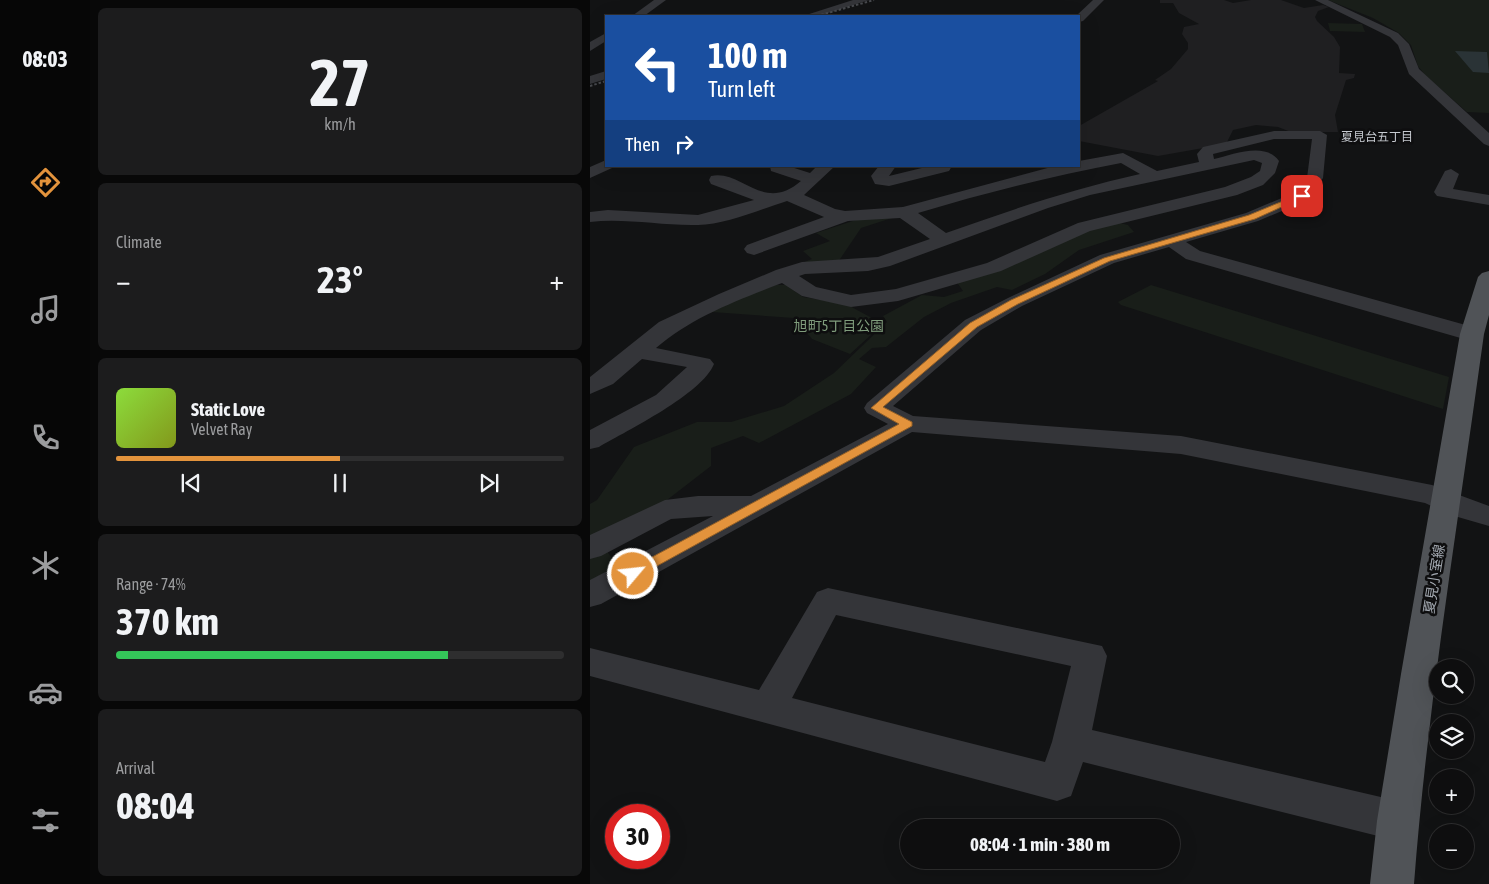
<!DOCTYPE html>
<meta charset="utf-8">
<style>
:root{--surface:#0e0e0f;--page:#1c1c1d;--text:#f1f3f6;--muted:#9b9c9e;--line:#2e2e2f;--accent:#e3933c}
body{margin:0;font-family:"Asap Condensed","Noto Sans JP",sans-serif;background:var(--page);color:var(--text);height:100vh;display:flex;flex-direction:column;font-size:19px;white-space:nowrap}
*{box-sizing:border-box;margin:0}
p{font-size:16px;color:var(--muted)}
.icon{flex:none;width:28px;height:28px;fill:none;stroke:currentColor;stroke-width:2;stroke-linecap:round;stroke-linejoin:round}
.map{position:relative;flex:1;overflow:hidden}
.details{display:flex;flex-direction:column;gap:8px;padding:8px;background:#080808;width:500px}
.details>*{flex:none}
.guide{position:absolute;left:15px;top:15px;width:475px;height:152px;border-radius:0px;box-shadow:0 5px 20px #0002,0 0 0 1px var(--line);background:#1a4fa0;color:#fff;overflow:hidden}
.buttons{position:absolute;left:839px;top:659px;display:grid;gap:10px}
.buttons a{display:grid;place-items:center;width:45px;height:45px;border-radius:50%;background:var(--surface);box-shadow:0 5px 20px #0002,0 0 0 1px var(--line);font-size:25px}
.speed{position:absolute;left:15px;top:804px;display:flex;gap:10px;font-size:25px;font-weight:700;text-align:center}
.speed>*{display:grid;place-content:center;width:65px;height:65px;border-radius:50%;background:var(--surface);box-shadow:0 5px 20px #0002,0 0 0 1px var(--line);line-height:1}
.speed .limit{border:8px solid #d22;background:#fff;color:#111}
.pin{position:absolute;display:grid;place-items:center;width:42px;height:42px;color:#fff;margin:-21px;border-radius:10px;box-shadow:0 2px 8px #0006}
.me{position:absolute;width:55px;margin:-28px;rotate:62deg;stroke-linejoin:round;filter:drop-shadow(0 0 4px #0008)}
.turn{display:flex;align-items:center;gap:18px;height:105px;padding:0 20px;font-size:22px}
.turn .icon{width:65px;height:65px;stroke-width:2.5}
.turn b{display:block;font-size:35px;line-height:42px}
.then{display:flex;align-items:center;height:48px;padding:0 20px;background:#0003;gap:10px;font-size:19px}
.big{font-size:38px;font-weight:700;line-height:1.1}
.details .widget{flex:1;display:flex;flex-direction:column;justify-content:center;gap:8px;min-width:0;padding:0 18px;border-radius:8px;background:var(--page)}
.details .dial{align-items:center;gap:0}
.dial b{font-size:65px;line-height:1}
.song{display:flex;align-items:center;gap:15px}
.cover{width:60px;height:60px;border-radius:8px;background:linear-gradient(135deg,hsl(90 70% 55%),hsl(70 70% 35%))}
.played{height:5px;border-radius:2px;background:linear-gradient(90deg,var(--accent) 50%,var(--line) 50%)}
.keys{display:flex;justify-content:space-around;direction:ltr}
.heat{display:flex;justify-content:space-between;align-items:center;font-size:28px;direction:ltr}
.charge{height:8px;border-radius:4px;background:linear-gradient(90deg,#34c759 74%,var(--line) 0)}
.trip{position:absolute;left:310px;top:819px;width:280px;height:50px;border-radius:25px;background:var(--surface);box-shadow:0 5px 20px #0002,0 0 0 1px var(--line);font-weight:700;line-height:50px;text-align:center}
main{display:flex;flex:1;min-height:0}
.dock{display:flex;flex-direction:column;width:90px;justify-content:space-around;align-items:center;background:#060606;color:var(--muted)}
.dock .icon{width:35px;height:35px}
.dock .selected{color:var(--accent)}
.dock b{font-size:22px;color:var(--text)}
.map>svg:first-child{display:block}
.built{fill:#1f1f21}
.green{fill:#191e19}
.water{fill:#2a3336}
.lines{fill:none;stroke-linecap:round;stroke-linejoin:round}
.minor{fill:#343539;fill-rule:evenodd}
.major{fill:#505357;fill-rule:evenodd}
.rail{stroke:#47494d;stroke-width:2;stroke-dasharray:2.5 2;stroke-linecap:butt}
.route{fill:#e3933c;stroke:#946027}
.labels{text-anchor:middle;stroke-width:5;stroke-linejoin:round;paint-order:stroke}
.far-neighbourhood-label{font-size:12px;fill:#c6cad0;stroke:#0e0e0f}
.park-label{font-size:14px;fill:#809d7d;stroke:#0e0e0f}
.street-label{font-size:14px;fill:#a5abb3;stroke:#0e0e0f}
</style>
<main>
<nav class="dock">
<b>08:03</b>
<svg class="icon selected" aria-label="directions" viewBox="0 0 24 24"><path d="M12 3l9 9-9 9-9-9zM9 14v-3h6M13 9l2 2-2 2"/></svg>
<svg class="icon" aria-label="music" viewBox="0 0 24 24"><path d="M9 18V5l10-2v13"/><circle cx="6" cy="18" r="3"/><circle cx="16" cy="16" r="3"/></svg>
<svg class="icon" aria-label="phone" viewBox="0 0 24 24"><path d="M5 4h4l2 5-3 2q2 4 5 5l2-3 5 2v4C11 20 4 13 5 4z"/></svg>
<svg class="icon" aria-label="climate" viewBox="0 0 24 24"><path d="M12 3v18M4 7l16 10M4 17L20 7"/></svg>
<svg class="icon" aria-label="car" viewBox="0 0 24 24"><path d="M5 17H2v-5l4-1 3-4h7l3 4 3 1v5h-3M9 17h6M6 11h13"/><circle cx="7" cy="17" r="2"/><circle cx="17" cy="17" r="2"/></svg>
<svg class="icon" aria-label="filters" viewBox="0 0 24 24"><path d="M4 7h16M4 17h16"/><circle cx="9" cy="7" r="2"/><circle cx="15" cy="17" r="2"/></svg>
</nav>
<section class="details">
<div class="widget dial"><b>27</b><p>km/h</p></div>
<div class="widget"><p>Climate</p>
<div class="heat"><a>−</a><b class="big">23°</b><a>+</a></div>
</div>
<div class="widget">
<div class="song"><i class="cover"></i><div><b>Static Love</b><p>Velvet Ray</p></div></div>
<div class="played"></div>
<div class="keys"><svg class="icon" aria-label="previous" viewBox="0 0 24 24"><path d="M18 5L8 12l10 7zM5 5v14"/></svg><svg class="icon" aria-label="pause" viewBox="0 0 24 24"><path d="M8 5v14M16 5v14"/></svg><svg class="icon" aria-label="next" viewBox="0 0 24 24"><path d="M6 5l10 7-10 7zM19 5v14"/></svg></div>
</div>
<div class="widget"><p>Range · 74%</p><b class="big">370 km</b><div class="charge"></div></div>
<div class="widget"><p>Arrival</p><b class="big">08:04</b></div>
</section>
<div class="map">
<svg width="899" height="884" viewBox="0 0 899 884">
<rect width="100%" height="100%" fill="#121314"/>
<path class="built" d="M570,0H634L643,3L661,0H691L714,8L733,5L739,7L728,11L725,17L727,21L744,37L750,47L749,73L765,74L764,78L756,80L745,115L748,132H701L688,127L666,125L643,130L636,144L568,156L489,141V126L568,81L565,80L581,69L598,49V43L592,34L594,27L609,24L589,13L583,3H570Z"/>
<g class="green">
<path d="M738,0H899V113L877,112L835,75L828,66L821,45L809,33L783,18Z"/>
<path d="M738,23L772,24L775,32L740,31Z"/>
<path d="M308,216L271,228L248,262L197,269L222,259L213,251L240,241L226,233L272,218Z"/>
<path d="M526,222L538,225L544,232L489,250L455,274L422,290L407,287L361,303L334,317L296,347L282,348L269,359L286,367L261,394L169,443L153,436L121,448V466L77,500L0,541V504L7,500L44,447L107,422H141L194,406L244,373L297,322L293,316L332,295L354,297L373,291L366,281L491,230Z"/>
<path d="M186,285H196L213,297L256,304L293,324L260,354L222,339L204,318L122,312L142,301Z"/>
<path d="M561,285L859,377L853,409L531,305L528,302Z"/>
<path d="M14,547L31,571L0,587V554Z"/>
</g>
<path class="water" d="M865,51L897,52L899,73L883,72Z"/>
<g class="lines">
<g class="minor">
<path d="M64,0H76L54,16H42Z"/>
<path d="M263,0H279L229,16H213Z"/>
<path d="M503,0H514L493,21L489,22V16H486Z"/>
<path d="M725,0H738L808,33L819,44L829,69L899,133V146L894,144L819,74L808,45L800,37Z"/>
<path d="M16,33V41L0,51V42Z"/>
<path d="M16,71V79L0,84V76Z"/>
<path d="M684,131H730L737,135L733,178L718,200L668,221L596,242L610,251L890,329L893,334L890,339L882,341L874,339L596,259L579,247L524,263L432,306L391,330L303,406L323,416L591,436L842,485L899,506V526L861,515L835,503L591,454L322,432L11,604L0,607V580L123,516L81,519L11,556L0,559V535L75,500L108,496H161L298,424L277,413L274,408L277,403L375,320L418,298L510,255L656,213L706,192L717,178L722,139H684L623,154L624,159C642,155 675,141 689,161L685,173L673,185L647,195L500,231L411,271L308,301L261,307L212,296L192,283C148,300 102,317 66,348L120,359L124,364C112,394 38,430 9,447L0,449V430L66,395L97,367L52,359L23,384L0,394V377L69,322L129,294L186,270L212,262L288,257L340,239L310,218L258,221L164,255L157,253L154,249L157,245L234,217L197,201C171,209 135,225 108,225C72,226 36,218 0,222V212L18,210L108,215L164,200L121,184L119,180L121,176C152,169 173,214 211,181L181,171L180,166H198L220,173L227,166H245L214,195L245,209L255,211L313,207L465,166H489V161L533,153L567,171L609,162L607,154L613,147ZM664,160L672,163L670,171L661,177L635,187L488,223L397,263L306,289L261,295L226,287L209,276L215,274L278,271L300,266L458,208L500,195ZM531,163L550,174C483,189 420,210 356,233L328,213C395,193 462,176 531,163Z"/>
<path d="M16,160V166H23L22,168L0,178V167Z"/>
<path d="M289,166H306L299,176L340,166H362L359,171L299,186L285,184L281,176Z"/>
<path d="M861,169L869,174L863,189L899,195V205L847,196L844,192L855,171Z"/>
<path d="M238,588L512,646L517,656L502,730L808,801L822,807L828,821L822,835L808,841L493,762L481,796L467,801L0,676V648L169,690L227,592ZM246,615L481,666L462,742L455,762L202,698Z"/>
</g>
<path class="major" d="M899,271V315L894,334C869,517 838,700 824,884H780L787,821L811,674L870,334L888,277L892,273Z"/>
<g class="rail">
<path d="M227,16L284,0"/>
<path d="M0,86L16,81"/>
</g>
</g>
<path class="route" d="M710,194L716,196L665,219L520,261L428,304L387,327L293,407L322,422V426L47,577H38L36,574L38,570L309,424L281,408L380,323L421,300L514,258L659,215Z"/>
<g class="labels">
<g class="far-neighbourhood-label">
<text x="787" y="141">夏見台五丁目</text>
</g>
<g class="park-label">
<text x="249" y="331">旭町5丁目公園</text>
</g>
<g class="street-label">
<text transform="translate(844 579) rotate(-81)" y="5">夏見小室線</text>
</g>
</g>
</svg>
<div class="buttons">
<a><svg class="icon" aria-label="search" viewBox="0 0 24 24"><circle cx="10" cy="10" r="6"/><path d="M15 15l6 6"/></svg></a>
<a><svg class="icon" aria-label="layers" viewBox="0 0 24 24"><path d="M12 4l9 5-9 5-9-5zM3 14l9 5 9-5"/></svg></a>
<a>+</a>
<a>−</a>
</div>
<div class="speed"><div class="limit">30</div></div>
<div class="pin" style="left:712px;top:196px;background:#d93025"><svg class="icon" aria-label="arrive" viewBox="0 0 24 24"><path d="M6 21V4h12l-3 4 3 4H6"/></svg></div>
<svg class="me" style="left:43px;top:574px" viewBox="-20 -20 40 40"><circle r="17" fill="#e3933c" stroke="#fff" stroke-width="3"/><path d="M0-11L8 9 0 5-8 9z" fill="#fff"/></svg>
<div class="trip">08:04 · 1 min · 380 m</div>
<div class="guide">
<div class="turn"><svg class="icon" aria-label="left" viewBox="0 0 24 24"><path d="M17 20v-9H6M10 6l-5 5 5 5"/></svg><div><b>100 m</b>Turn left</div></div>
<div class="then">Then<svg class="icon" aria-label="right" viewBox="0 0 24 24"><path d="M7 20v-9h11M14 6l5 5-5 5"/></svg></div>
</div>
</div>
</main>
